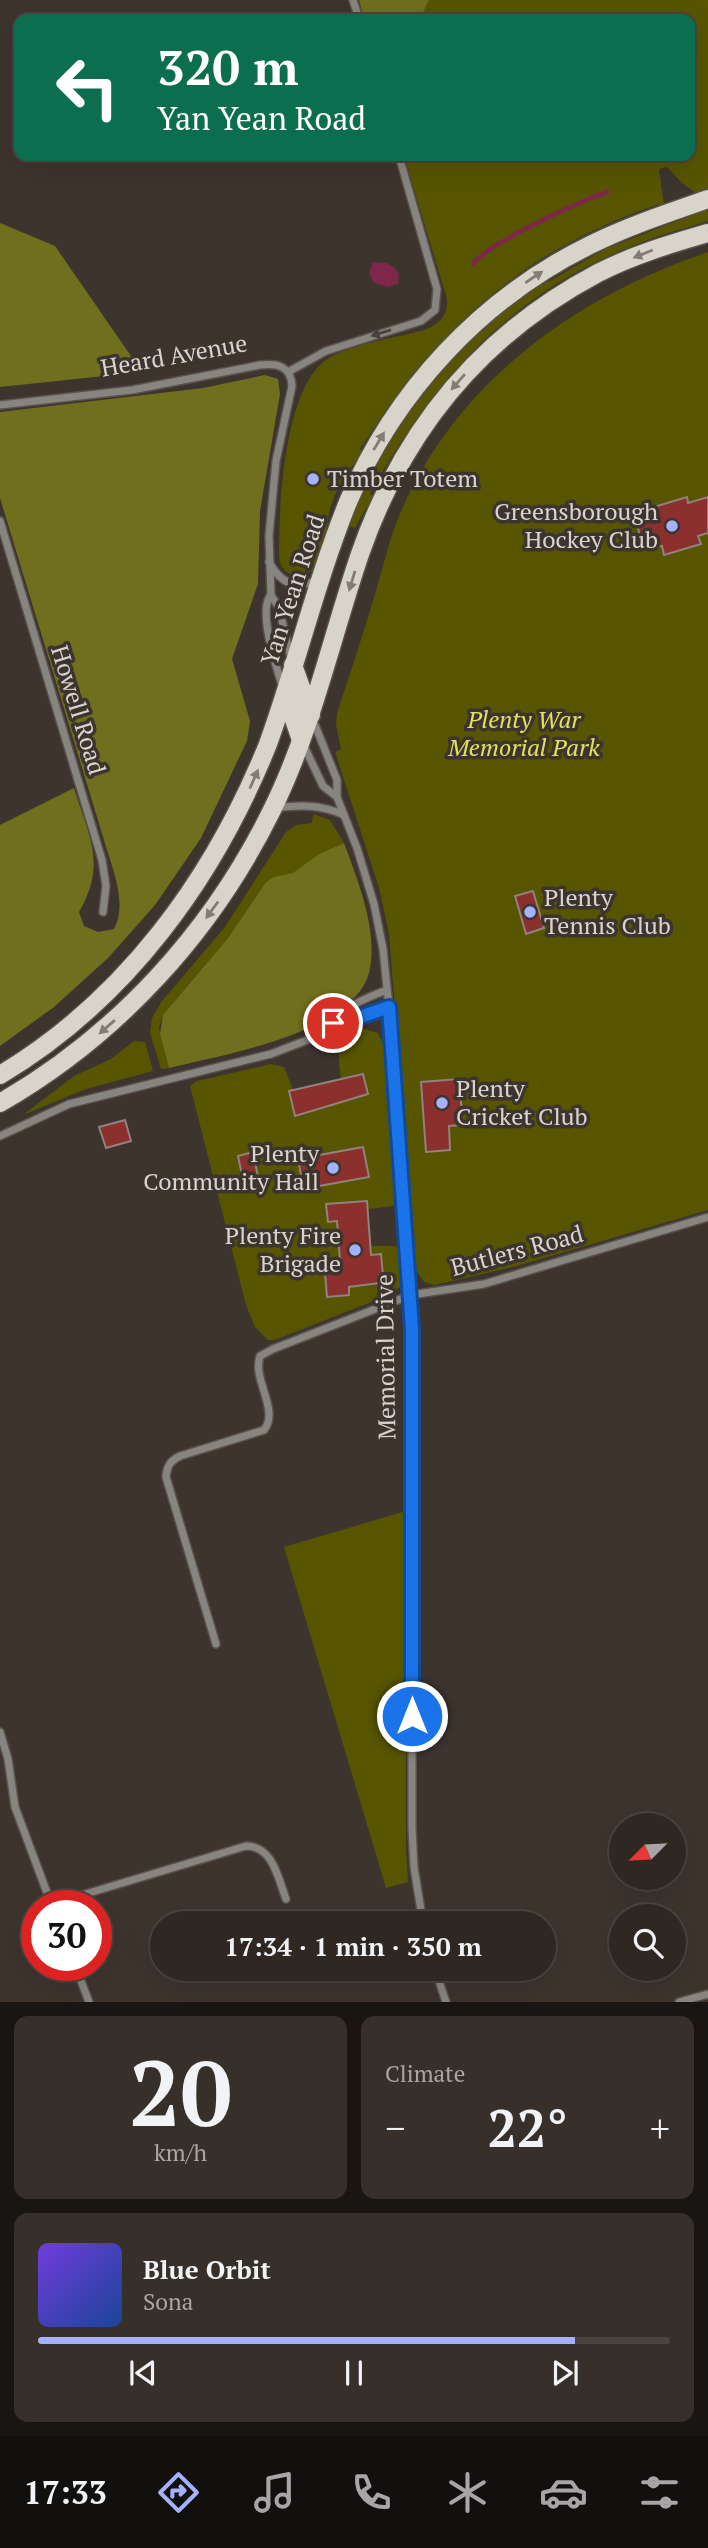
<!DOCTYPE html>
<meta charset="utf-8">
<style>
:root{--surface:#2e2722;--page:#362f2a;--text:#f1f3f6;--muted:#a7a5a5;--line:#494440;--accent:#a4b1fc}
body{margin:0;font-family:"PT Serif",serif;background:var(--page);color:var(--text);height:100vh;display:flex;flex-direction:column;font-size:26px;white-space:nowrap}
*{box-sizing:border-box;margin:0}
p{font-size:23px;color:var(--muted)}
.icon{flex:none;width:38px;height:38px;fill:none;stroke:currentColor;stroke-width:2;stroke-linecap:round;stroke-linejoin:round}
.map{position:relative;height:2002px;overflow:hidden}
.side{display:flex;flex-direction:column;gap:14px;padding:14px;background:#191513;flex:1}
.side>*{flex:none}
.top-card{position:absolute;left:14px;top:14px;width:681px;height:147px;border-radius:14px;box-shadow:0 7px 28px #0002,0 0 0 2px var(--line);background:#0b6e4f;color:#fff;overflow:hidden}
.needle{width:46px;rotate:246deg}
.controls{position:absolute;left:609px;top:1813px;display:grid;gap:14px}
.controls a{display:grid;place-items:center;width:77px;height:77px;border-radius:50%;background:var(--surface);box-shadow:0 7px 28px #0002,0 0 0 2px var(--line);font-size:35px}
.speed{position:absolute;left:21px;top:1890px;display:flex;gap:14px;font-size:35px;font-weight:700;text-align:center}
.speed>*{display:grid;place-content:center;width:91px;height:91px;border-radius:50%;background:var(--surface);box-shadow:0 7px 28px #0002,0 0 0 2px var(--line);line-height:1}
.speed .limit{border:10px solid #d22;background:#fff;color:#111}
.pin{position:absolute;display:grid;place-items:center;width:60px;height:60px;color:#fff;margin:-30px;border:4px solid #fff;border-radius:50%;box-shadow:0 2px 7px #0007}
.me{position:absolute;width:77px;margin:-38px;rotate:0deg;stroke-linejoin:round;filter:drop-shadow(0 0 5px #0008)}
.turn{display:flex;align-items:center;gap:24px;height:147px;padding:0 28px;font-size:32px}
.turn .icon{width:91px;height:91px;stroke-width:2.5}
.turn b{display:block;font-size:49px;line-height:60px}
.big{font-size:52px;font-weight:600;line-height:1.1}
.side .card{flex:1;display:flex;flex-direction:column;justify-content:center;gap:10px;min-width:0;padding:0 24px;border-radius:14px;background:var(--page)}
.side .dial{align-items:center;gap:0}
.dial b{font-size:91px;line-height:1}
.song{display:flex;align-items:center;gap:21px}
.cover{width:84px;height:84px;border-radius:10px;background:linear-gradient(135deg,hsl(260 70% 55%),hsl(220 70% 35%))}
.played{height:7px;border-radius:4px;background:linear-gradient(90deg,var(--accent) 85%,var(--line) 85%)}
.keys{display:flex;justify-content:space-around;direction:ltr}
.heat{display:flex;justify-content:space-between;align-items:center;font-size:38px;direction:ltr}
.side .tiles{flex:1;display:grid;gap:14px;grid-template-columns:1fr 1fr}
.card:last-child{grid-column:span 2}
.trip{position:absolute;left:150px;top:1911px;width:406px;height:70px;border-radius:35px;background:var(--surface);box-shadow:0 7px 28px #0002,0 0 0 2px var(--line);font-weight:600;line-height:70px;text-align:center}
.tab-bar{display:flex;height:112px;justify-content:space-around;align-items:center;background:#12100e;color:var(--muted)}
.tab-bar .icon{width:49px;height:49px}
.tab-bar .on{color:var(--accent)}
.tab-bar b{font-size:32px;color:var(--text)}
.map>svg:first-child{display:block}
.green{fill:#575500}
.forest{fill:#706f1e}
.water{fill:#7e274b}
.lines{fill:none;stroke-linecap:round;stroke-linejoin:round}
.stream{stroke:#7e274b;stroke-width:4.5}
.building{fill:#8b302c;stroke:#908280;stroke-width:2}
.minor-casing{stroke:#59514b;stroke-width:10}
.primary-casing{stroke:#59514b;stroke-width:21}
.minor{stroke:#888580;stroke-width:7}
.primary{stroke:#d9d4ca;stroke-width:18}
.oneway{fill:#837c74}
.oneway2{fill:#48403a}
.route-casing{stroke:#114b97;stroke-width:18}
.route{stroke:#1a73e8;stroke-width:12}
.poi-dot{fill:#a4b1fc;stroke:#3d342e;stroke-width:2.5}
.labels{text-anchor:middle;stroke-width:7;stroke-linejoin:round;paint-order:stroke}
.street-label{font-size:24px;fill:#d9d3cf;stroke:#3d342e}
.poi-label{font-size:24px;fill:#d9d3cf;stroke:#3d342e;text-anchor:start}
.park-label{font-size:24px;font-style:italic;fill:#e2e15a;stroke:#3d342e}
</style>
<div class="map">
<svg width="708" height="2002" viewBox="0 0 708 2002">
<rect width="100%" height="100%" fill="#3d342e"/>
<g class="green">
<path d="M429,0H708V190L697,194L682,183L667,167L659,169L664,206L661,207L659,204C519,252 440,327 360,449L363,451C350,469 336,487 330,509C326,527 327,546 318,563C308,583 281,579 279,557C279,508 283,381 332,356C360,342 395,338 425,330C440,323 448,316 447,299L404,156H690V19H420Z"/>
<path d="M708,209V221C682,229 656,236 632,246C509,295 433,380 370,494L373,496L355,528L349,526C384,422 458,343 546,279L548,282L605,249Z"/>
<path d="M708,252V1210L517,1266L435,1285L424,1282L416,1270L389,934L379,888L335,752L341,749L336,725L337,713C352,668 367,622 380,577C385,560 389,542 395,526C449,387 572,298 708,252Z"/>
<path d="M313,814L330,820L344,843C326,850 313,861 297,871C287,877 276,875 266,882L228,938L163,1015L159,1028L169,1068L161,1069L150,1033L152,1018L162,1001L225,927L286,832L296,825L312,823Z"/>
<path d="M361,1028L378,1033L384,1045L397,1199L393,1206L368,1209L371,1246H395L400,1250L401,1286L389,1295L275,1340H268L255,1327L246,1305L190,1086L197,1081L271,1064L284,1067L293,1090L341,1079C338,1058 335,1036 361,1028Z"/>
<path d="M134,1041L145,1042L153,1071L86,1089L23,1115L74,1076L111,1059Z"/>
<path d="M406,1511V1847L408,1882L386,1888L284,1547Z"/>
</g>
<g class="forest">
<path d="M359,0H429L420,19H364Z"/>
<path d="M0,223L55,246L142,372L0,387Z"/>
<path d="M265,375L278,379L280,394L260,511L258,584L232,659L250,721L247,741L201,838L155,905L108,958L54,1007L0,1046V825L74,788C89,837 107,864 79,912L84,926L98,932L114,929C128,903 112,868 104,840L0,498V412L203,388Z"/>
<path d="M344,843C358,881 379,932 369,973C353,1033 222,1055 169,1068L160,1034L163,1015L228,938L266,882L274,877L293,873L319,854Z"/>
</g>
<path class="water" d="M373,262L386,263L395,268L399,275L398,284L387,287L373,282L369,273Z"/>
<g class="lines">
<path class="stream" d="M473,264C486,244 581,201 607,192"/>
</g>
<g class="building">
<path d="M687,497L688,503L708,497V533L698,536L701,544L664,555L662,546L643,547L634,513Z"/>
<path d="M533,891L544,928L526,934L515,896Z"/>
<path d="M363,1074L368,1094L295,1116L289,1091Z"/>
<path d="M459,1079L463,1125L449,1126L450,1150L426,1152L421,1082Z"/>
<path d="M125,1120L131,1141L106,1148L99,1127Z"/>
<path d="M363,1147L369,1177L319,1186L317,1178L302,1181L298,1159Z"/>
<path d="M253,1152L259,1182L244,1185L238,1156Z"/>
<path d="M367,1201L371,1255L381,1254L383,1275H379L380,1283L349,1287V1295L327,1297L324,1261L340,1260L337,1221L328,1222L326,1204Z"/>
</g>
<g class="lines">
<defs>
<g id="minor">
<path d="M353,0L359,19"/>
<path d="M288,372L326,351L421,321L435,310L437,289L399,156"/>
<path d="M0,405L132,390L260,365C277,363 291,366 292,386L276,461L269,536L271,595L279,608L291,658"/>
<path d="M0,521L102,860L106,886L103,912"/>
<path d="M269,562C280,582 295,591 316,580"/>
<path d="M271,595C257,610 277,669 283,688"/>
<path d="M313,720L337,780V797L357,848L374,904L383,949L389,1007L412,1329V1828L414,1867L423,1923"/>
<path d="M304,746L323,786L337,797"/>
<path d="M274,808C298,805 321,804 344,815"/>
<path d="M331,1027C340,1008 368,997 387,990"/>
<path d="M0,1136L69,1104L271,1054L310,1039L331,1027L389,1007"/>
<path d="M216,1644L166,1477C167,1466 170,1461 180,1456L264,1430C280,1410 252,1380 260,1356L273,1349L411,1295L484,1284L708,1217"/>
<path d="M0,1732L8,1759L15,1807L52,1906"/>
<path d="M52,1904L246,1846C273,1846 278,1878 286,1899"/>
<path d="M75,1965L89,2002"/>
<path d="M435,1969L446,2002"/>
<path d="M679,2002L708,1994"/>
</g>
<g id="primary">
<path d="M293,665L311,715"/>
<path d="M286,696L301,740"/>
<path d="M0,1075C126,1000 214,878 268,744C297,664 316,581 348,502C395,391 482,298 590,245C628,226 668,213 708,199"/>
<path d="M0,1103C118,1035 212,932 272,810C312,729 331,639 360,554C403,430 481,335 598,273C633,255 670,244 708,233"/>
</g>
</defs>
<use href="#minor" class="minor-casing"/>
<use href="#primary" class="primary-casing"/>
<use href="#minor" class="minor"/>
<use href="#primary" class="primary"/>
</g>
<defs><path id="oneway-solid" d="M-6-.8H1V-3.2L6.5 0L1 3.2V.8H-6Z" transform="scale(1.75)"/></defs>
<g class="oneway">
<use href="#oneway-solid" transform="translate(643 254) rotate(158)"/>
<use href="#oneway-solid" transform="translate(534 277) rotate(-34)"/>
<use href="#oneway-solid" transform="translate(458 382) rotate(131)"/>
<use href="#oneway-solid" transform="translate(379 441) rotate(-59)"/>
<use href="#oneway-solid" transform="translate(352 581) rotate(107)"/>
<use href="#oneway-solid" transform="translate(254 779) rotate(-66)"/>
<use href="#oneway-solid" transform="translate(212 910) rotate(126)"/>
<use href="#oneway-solid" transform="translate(107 1027) rotate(139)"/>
</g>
<use class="oneway2" href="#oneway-solid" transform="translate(381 333) rotate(163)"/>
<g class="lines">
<defs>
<path id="route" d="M333,1023L331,1027L389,1007L412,1329V1716"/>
</defs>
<use href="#route" class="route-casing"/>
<use href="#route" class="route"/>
</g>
<g class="poi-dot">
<circle cx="313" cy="479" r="7"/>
<circle cx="672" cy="526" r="7"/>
<circle cx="530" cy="912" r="7"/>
<circle cx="442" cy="1103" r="7"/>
<circle cx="333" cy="1168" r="7"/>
<circle cx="355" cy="1250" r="7"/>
</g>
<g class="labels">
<g class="street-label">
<text transform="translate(174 356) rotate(-10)" y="8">Heard Avenue</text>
<text transform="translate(293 590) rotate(-72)" y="8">Yan Yean Road</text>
<text transform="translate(78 710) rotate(73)" y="8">Howell Road</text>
<text transform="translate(517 1251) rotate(-15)" y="8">Butlers Road</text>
<text transform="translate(386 1357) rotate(-91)" y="8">Memorial Drive</text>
</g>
<g class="poi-label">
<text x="327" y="487">Timber Totem</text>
<text x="658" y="520" text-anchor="end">Greensborough<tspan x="658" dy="28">Hockey Club</tspan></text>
<text x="544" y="906">Plenty<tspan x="544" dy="28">Tennis Club</tspan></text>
<text x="456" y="1097">Plenty<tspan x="456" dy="28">Cricket Club</tspan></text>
<text x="319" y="1162" text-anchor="end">Plenty<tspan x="319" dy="28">Community Hall</tspan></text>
<text x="341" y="1244" text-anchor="end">Plenty Fire<tspan x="341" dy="28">Brigade</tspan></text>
</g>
<g class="park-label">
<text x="524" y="728">Plenty War<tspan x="524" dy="28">Memorial Park</tspan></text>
</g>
</g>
</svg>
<div class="controls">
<a><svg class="needle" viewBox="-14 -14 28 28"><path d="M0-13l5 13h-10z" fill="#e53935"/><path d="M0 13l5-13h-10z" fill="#a7a5a5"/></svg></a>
<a><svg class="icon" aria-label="search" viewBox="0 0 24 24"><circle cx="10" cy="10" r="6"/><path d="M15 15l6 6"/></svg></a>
</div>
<div class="speed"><div class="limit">30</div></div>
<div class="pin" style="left:333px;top:1023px;background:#d93025"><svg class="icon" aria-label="arrive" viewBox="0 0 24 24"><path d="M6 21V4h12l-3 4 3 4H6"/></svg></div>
<svg class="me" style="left:412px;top:1716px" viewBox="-20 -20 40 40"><circle r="17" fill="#1a73e8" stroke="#fff" stroke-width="3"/><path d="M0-11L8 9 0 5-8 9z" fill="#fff"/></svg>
<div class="trip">17:34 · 1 min · 350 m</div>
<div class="top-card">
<div class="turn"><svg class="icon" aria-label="left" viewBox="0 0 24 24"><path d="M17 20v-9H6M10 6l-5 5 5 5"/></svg><div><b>320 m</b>Yan Yean Road</div></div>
</div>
</div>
<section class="side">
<div class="tiles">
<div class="card dial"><b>20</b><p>km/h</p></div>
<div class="card"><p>Climate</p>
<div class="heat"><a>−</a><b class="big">22°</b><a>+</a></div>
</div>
<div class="card">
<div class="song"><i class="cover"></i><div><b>Blue Orbit</b><p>Sona</p></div></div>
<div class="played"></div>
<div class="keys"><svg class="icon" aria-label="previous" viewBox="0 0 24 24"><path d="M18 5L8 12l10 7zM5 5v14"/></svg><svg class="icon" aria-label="pause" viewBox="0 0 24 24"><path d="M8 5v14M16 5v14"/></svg><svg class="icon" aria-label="next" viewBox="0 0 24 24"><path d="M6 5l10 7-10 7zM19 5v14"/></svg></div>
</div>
</div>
</section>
<nav class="tab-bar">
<b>17:33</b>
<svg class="icon on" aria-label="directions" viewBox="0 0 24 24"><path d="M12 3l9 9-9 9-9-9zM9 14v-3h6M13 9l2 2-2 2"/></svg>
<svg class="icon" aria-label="music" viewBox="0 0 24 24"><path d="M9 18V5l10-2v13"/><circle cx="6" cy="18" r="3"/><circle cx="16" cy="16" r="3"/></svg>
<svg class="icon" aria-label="phone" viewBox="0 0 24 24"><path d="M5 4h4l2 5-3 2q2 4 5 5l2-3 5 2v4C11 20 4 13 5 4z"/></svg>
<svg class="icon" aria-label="climate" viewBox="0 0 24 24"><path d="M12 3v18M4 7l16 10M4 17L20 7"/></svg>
<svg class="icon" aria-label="car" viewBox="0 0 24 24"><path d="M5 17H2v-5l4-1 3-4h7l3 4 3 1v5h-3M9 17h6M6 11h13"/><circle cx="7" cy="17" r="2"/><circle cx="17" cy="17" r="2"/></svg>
<svg class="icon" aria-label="filters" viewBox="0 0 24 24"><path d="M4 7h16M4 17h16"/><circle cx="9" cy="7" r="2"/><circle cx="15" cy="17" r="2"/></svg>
</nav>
